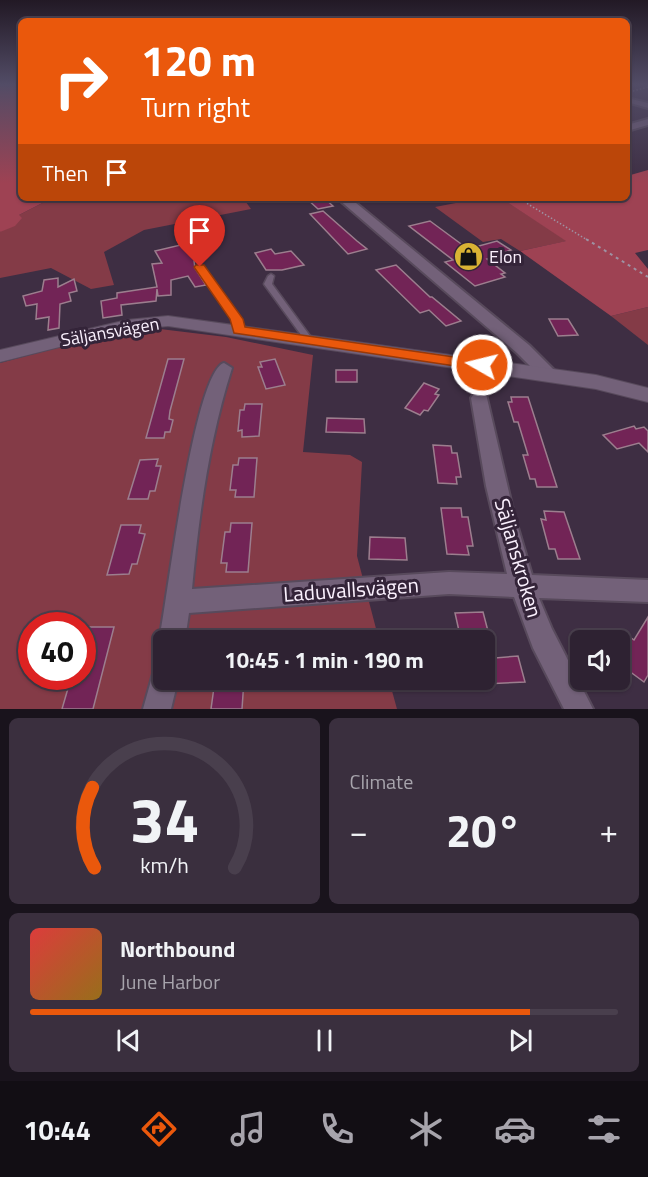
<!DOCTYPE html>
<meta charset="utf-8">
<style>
:root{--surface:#2e2232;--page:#3a2f3e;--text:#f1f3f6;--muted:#a7a4ac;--line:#493f4d;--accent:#ea580c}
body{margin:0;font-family:"Titillium Web",sans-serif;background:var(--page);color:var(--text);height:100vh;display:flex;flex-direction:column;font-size:22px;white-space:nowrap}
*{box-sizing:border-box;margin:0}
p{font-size:20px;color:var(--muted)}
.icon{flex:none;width:33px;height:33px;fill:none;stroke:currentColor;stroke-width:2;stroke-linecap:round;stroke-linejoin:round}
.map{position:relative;height:709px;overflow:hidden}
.drawer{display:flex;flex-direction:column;gap:9px;padding:9px;background:#19131c;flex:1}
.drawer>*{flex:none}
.banner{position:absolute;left:18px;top:18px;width:612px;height:183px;border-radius:9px;box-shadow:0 2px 4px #0004,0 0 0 2px var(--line);background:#ea580c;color:#fff;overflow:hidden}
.tools{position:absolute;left:570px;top:630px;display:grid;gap:12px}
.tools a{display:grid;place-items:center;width:60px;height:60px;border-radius:9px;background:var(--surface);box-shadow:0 2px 4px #0004,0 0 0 2px var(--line);font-size:30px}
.speed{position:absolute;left:18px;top:612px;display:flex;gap:12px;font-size:30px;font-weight:700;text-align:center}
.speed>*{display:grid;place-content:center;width:78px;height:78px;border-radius:50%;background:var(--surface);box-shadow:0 2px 4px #0004,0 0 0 2px var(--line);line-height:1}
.speed .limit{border:9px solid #d22;background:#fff;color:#111}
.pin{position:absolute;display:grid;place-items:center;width:51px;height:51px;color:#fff;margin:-62px -26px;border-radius:50% 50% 50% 0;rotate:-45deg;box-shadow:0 0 6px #0007}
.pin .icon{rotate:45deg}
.me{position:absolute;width:66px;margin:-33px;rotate:278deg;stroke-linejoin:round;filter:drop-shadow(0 0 4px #0008)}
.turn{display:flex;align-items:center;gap:21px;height:126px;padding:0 24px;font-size:27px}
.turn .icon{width:78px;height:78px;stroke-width:2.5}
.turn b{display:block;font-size:42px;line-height:51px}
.then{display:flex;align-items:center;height:57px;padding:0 24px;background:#0003;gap:12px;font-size:22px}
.big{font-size:45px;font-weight:700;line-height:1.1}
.drawer .card{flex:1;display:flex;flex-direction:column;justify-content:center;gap:9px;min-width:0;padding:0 21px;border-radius:9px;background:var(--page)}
.drawer .dial{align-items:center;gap:0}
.dial svg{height:156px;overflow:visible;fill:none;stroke:var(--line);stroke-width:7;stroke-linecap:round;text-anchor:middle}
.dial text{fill:var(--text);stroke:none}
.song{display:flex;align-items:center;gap:18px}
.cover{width:72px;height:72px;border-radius:9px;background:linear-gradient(135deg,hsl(0 70% 55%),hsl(40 70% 35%))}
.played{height:6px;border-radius:3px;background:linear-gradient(90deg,var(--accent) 85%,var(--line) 85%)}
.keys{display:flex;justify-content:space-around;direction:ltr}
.heat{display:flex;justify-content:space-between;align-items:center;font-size:33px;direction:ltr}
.drawer .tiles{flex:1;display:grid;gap:9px;grid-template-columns:1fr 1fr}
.card:last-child{grid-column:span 2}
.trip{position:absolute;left:153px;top:630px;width:342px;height:60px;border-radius:9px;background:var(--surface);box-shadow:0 2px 4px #0004,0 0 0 2px var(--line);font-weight:700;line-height:60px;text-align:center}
.tab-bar{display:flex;height:96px;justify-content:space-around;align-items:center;background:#120e14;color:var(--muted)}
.tab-bar .icon{width:42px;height:42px}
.tab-bar .on{color:var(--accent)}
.tab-bar b{font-size:27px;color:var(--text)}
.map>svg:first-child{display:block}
.green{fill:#843b47;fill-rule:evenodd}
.forest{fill:#9e4253}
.building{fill:#722456;stroke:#9c7e8e;stroke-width:1.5}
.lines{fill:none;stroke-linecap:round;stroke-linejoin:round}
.service-casing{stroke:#584a5c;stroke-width:3}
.minor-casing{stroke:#584a5c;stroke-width:4}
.tertiary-casing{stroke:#584a5c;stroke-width:2}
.path-far1{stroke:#9e91a2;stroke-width:1.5;stroke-dasharray:1.5 2;stroke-linecap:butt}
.path{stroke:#9e91a2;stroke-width:2;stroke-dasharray:3 4;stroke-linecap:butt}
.service{fill:#736179;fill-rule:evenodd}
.minor{fill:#736179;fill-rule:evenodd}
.tertiary{fill:#736179;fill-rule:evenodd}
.route{fill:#ea580c;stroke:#983908;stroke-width:1.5}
.labels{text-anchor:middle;stroke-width:6;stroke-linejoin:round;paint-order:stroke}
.poi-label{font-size:18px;fill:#faf0fd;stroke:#342439;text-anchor:start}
.street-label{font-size:18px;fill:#faf0fd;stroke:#342439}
.near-street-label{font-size:21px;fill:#faf0fd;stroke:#342439}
</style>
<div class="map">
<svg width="648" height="709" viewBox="0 0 648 709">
<rect width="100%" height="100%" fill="#3e2e43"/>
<g class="green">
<path d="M52,198H243L251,209L144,230L104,252L114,285L91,289L51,268L0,278V232L19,215Z"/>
<path d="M482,198H501L567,241L520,251L501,239L483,242L435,207Z"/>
<path d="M648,307V345L611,316Z"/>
<path d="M160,329L226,337L313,355L303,452L350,455L362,462L357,556L379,640H164V680H389L397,709H0V363L101,336ZM32,626H82V676H32Z"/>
</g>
<g class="forest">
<path d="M0,84H21V167L17,170L21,174V198H52L19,215L22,218L15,226L0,232Z"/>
<path d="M648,170V250L635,253L648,269V307L611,316L520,251L566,241L501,198H627V176Z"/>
</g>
<g class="building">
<path d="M306,198H324L333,206L318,209Z"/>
<path d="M323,211L357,241L367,249L348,254L310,214Z"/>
<path d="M430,221L468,249L497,241L511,250L487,259L505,273L501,274L505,277L475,286L445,262L453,260L409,226Z"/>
<path d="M189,243L200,259L194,261L195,268L206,285L195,287L188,276L171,280V295L158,296L157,289L156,301L121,305L122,315L103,318L101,301L117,298V293L157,287L152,264L162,263L155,251Z"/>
<path d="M271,249L275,254L291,251L304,265L282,270H266L255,253Z"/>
<path d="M396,265L430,297H432L461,321L446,326L429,310L420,313L376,270Z"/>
<path d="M58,278V287L74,279L77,291L69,293L71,301L60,304L59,328L48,330L49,317L36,319L37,304L26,306L23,296L42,291L44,280Z"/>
<path d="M549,319H568L578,335L558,336Z"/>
<path d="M168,359H184L170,411L169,419L173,420L170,432H165L164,438H146Z"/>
<path d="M275,359L285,385L266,389L258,367H262L260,362Z"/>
<rect x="336" y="370" width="21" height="12"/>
<path d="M424,383L439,389L435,394L439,395L428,411L424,410L420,415L405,408Z"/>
<path d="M511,397H528L557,487H537L535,479H530L523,455H528L518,422H514L508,402H512Z"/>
<path d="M245,404H262L259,436L242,437V430L238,431L240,410H244Z"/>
<path d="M327,418L364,419L365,433L326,432Z"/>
<path d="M634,426L636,429L644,427L648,431V452L639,443L617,449L603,435Z"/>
<path d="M433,445L451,446L452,453H457L461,477H456L457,484L438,483Z"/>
<path d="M239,458H257L254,497H235L236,490H230L233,465H238Z"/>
<path d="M158,459L156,466H161L155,491H150L148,499H128L140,460Z"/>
<path d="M441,508H461L462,517H468L473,546H467L469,555L447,554Z"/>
<path d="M544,511L564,512L580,559H558L555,549H549L541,519L546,520Z"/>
<path d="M231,523H252L248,572H226L227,563H221L225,532H230Z"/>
<path d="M121,525H141L139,533L145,534L137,564H132L129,574L107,575Z"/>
<path d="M370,537L405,538L407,560L369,559Z"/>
<path d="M483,612L495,658L518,656L525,682L484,684V640H461L455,613Z"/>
<path d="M648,617V675L644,682L621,665L625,657L620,653V630L634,640Z"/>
<path d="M86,627H114L93,709H62L71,678L82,676V640Z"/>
<path d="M215,680H244L242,709H211Z"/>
</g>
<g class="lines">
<defs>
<g id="service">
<path d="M200,265L202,266L240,319L243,330L242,332H239L235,330L232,319L197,267Z"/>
<path d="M271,274L274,276L272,284L310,336L307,343H301L300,341L302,336L299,332L264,284L268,276Z"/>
</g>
<g id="minor">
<path d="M627,98L648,103V108L627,102Z"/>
<path d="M648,119V125L627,131V125Z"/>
<path d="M337,198H350L529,345L554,370L557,374L554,378H542L517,353Z"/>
<path d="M224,363L232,368C209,440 199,514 192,589L449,572L507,574L486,486L471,398L474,394H486L514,514L532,575L648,580V602L539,598L552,629L593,709H564L533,648L514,597L449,594L189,613L185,640H164L163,649L159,640C167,602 194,371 224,363Z"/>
<path d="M164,666V680H178L171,709H143L154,670Z"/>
</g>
<path id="tertiary" d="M168,316L596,375L648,388V402L596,389L168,326L127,330L0,362V350L127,320Z"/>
</defs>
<use href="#service" class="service-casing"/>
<use href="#minor" class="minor-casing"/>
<use href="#tertiary" class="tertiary-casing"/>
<g class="path-far1">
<path d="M633,91L648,87"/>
<path d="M518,198L589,241"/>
</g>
<g class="path">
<path d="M586,239L648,277"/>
<path d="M490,391L502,382"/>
</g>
<use href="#service" class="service"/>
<use href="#minor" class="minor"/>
<use href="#tertiary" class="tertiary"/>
</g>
<linearGradient id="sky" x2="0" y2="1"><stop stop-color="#221925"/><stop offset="0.46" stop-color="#524c66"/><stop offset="1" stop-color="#524c66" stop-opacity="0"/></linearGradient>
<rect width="648" height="183" fill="url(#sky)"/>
<path class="route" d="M196,265H204L243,319L245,327L482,361L489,365L482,370L234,333L230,319L194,267Z"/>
<defs>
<symbol id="shop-disc" viewBox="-11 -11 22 22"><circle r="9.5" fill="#d9b334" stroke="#342439"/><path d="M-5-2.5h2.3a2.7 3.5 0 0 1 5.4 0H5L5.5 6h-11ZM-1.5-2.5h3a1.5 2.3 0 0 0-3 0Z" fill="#111"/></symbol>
</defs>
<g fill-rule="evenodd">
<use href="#shop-disc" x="452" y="240" width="33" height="33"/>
</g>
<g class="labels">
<g class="poi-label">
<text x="489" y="263">Elon</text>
</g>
<g class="street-label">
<text transform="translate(110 332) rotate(-10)" y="6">Säljansvägen</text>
</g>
<g class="near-street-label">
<text transform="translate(518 558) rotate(74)" y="7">Säljanskroken</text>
<text transform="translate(351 590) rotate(-4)" y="7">Laduvallsvägen</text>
</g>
</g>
</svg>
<div class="tools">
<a><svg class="icon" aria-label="sound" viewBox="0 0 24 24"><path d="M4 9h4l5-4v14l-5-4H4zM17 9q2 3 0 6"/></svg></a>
</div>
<div class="speed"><div class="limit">40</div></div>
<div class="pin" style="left:200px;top:267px;background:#d93025"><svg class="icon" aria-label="arrive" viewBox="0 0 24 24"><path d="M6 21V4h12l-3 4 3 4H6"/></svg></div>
<svg class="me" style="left:482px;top:365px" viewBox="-20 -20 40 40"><circle r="17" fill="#ea580c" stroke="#fff" stroke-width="3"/><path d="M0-11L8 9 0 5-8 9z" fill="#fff"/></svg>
<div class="trip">10:45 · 1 min · 190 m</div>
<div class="banner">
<div class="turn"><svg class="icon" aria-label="right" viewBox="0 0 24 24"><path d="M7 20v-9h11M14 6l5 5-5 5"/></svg><div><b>120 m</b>Turn right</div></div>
<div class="then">Then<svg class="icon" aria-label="arrive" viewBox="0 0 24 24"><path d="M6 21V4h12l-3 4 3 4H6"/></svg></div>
</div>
</div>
<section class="drawer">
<div class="tiles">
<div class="card dial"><svg viewBox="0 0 100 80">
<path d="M14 69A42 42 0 1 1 86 69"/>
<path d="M14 69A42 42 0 0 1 13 28" stroke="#ea580c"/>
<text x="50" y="56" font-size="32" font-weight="700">34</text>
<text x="50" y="72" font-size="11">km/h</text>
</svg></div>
<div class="card"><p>Climate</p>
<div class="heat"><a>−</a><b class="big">20°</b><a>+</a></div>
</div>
<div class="card">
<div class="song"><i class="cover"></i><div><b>Northbound</b><p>June Harbor</p></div></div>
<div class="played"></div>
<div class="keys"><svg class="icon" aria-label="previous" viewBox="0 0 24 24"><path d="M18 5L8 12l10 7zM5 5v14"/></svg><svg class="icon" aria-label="pause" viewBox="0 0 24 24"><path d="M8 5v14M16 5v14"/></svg><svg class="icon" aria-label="next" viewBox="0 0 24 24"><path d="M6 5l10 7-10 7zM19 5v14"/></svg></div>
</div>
</div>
</section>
<nav class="tab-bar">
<b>10:44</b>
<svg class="icon on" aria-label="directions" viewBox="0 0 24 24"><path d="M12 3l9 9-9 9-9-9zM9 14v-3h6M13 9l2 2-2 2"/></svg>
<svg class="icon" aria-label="music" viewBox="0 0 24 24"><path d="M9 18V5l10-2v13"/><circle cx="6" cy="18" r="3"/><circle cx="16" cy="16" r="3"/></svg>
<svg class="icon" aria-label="phone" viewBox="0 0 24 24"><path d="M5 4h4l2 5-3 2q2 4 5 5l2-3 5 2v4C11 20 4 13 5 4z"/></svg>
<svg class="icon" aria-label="climate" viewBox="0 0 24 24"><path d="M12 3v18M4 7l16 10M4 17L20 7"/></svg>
<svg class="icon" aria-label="car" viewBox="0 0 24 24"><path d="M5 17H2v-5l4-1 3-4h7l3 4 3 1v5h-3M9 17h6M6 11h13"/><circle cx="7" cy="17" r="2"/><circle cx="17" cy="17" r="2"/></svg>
<svg class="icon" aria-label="filters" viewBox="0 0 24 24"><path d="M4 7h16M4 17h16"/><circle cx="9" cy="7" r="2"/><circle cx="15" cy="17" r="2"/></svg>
</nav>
